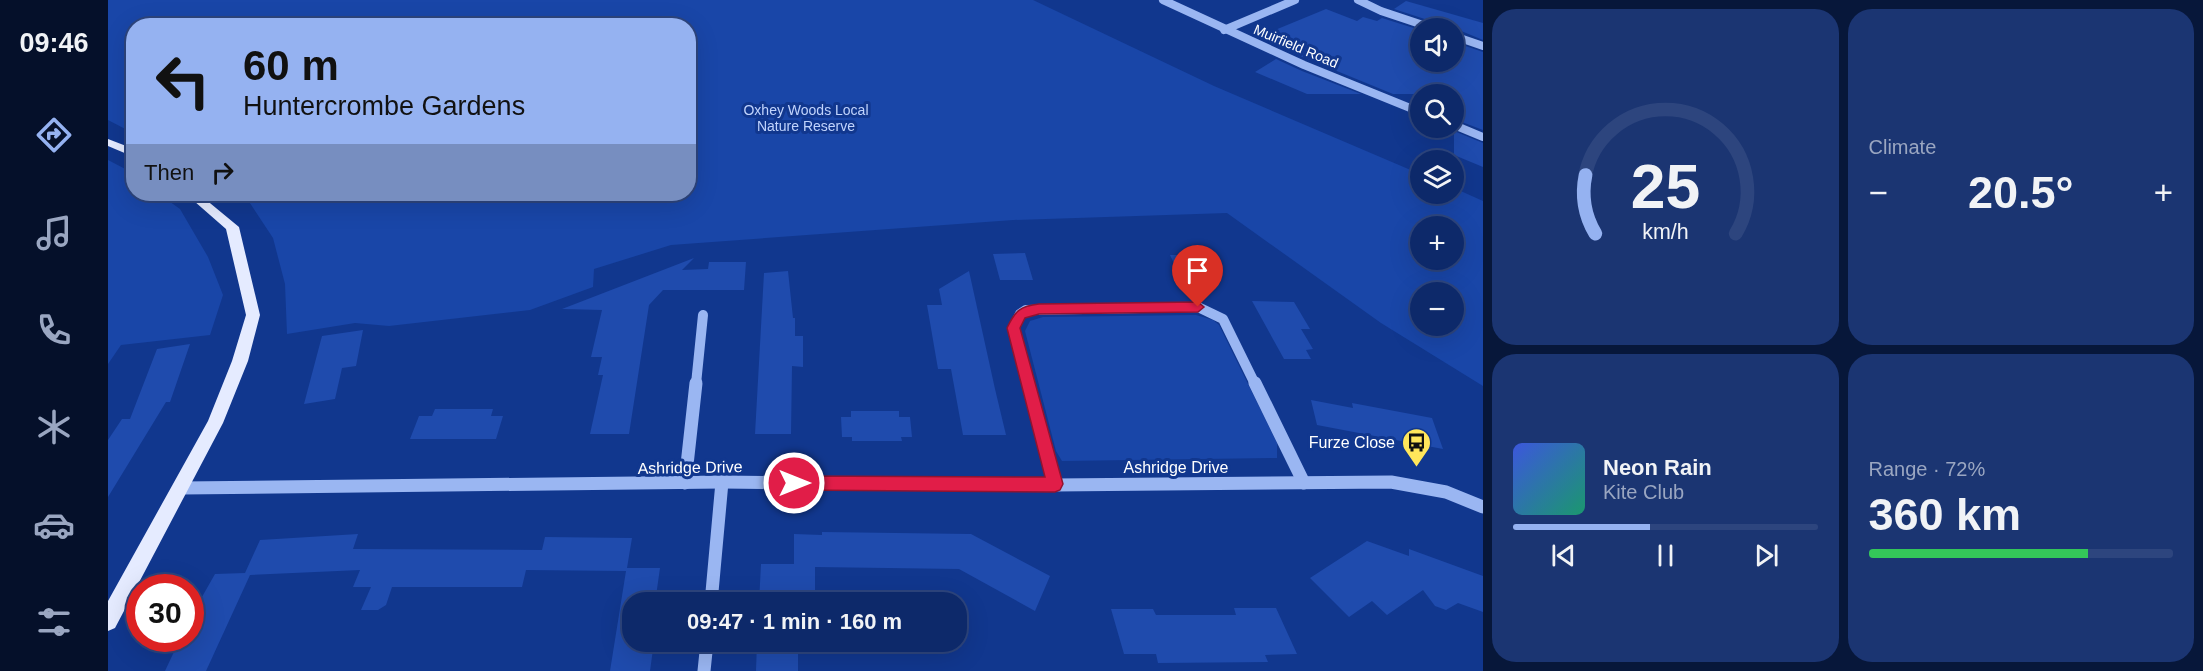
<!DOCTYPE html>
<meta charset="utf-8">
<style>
:root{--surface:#0d296a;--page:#1b3572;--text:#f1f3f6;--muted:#9aa6c1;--line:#2d457e;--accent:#95b2f1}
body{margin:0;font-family:Helvetica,sans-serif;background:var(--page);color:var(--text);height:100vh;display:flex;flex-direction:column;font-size:22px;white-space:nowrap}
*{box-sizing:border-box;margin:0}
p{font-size:20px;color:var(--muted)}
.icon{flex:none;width:33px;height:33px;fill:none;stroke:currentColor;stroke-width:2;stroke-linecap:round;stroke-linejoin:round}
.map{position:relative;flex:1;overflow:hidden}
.drawer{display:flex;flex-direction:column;gap:9px;padding:9px;background:#07173a;width:720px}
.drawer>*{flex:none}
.guide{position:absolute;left:18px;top:18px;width:570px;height:183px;border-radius:24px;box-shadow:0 6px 24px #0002,0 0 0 2px var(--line);background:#95b2f1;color:#111;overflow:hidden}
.controls{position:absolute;left:1302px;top:18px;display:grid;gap:12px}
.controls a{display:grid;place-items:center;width:54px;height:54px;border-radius:50%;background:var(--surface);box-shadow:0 6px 24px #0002,0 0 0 2px var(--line);font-size:30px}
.speed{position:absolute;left:18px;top:574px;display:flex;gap:12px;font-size:30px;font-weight:700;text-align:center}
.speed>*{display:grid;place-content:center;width:78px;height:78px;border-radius:50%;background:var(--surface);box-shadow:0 6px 24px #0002,0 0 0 2px var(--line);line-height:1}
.speed .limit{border:9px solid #d22;background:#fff;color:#111}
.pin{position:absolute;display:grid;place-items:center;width:51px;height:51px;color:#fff;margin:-62px -26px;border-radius:50% 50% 50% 0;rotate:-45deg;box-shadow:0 0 6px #0007}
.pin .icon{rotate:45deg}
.me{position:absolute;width:66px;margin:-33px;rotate:90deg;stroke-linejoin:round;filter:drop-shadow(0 0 4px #0008)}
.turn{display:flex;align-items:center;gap:21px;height:126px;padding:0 18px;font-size:27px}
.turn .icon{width:78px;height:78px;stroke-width:2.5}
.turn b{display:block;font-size:42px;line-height:51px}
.then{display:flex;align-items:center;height:57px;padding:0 18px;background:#0003;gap:12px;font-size:22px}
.big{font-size:45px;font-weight:800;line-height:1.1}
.drawer .widget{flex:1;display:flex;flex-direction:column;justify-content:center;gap:9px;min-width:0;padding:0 21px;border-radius:24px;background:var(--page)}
.drawer .dial{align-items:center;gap:0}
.dial svg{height:156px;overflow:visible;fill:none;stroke:var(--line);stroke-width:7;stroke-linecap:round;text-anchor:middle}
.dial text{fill:var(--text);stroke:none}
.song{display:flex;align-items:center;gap:18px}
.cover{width:72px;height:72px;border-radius:9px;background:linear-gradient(135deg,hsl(230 70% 55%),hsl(160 70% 35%))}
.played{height:6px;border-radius:3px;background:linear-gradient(90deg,var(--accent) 45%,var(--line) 45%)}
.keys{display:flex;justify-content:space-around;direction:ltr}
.heat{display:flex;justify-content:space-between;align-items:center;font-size:33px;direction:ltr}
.charge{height:9px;border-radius:4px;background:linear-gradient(90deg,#34c759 72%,var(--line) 0)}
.drawer .tiles{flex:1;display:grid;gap:9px;grid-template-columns:repeat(2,1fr)}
.trip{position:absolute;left:514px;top:592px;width:345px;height:60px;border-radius:24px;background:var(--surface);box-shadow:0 6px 24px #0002,0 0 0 2px var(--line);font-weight:800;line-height:60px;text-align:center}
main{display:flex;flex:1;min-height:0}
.dock{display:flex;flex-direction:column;width:108px;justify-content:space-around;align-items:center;background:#05102a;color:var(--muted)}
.dock .icon{width:42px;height:42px}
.dock .active{color:var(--accent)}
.dock b{font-size:27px;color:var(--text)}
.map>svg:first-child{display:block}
.green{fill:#1946a8;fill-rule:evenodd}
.building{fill:#1f4bad}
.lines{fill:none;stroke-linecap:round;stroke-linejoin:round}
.minor-far2{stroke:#9ab6f2;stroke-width:8}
.minor-far1{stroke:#9ab6f2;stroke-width:10}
.minor{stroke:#9ab6f2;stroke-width:13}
.major{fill:#e5ebff;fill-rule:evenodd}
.route{fill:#e11d48;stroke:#92132f;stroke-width:1.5}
.labels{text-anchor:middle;stroke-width:6;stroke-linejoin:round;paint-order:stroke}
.far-street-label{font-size:14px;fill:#fff;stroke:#11378e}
.far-park-label{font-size:14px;fill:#c1d4fd;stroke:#11378e}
.poi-label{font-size:16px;fill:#fff;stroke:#11378e;text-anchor:end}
.street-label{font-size:16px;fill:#fff;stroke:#11378e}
</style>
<main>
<nav class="dock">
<b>09:46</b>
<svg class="icon active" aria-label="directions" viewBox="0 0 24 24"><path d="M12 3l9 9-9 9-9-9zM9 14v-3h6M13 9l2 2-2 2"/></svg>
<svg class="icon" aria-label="music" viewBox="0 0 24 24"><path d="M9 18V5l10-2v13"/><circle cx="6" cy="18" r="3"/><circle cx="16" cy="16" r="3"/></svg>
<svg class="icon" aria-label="phone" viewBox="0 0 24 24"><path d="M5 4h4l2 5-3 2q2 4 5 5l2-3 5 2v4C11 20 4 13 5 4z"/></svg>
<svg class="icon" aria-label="climate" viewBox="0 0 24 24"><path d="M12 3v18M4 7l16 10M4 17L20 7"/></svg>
<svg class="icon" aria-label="car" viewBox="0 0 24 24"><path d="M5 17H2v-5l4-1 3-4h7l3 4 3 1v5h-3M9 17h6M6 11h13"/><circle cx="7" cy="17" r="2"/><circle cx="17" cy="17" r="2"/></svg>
<svg class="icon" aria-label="filters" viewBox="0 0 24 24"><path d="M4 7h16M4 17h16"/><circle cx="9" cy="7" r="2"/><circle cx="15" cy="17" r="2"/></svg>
</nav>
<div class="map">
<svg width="1375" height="671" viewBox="0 0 1375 671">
<rect width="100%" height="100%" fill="#11378e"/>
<g class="green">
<path d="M0,0H925L1106,86L1312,174V194H1346V188L1375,201V386L1273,323L1119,213L905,220L563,245L486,269L485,287L422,310L281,326L247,323L179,334L177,284L165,238L138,197L132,194H580V26H26L25,133L0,120ZM1312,226H1346V260H1312ZM1312,292H1346V326H1312Z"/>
<path d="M0,160L25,173L26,194H51L72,209L100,257L115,295L102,335L13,345L0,364Z"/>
<path d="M1088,315L1105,320L1111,325L1169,443V458L954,461L948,451L917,331L922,321L935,317Z"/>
</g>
<g class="building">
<path d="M1298,1L1375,23V40L1346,28H1330L1326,22L1286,9Z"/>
<path d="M1218,9L1249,21L1255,17L1269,21L1274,18L1312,30V62H1346V42L1375,52V130L1346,119V94H1285L1180,51L1192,42L1167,30Z"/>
<path d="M1168,59L1194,71L1253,94H1199L1147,72Z"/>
<path d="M1346,131L1375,143V167L1346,155Z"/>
<path d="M917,253L925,280H892L885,254Z"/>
<path d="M1062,255H1108L1090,282H1075Z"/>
<path d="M586,258L574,270L600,269L601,262H638L636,290H555L541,305L521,434H482L495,375H490L494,357H483L494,310L454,309Z"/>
<path d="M680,271L685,318H687V336H695V367L684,366L683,434H647L656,273Z"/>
<path d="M861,271L887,389L898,435H855L843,369H830L819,305H834L831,289Z"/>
<path d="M1144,301L1186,302L1202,329H1193L1205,349L1198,350L1203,359H1176Z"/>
<path d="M255,330L248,366L234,368L227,399L196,404L214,336Z"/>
<path d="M82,344L62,402H58L0,497V440L14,419H22L49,349Z"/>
<path d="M1203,400L1245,408L1244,403L1324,418L1335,449L1209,425Z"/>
<path d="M327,409H385L383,416H395L388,439H302L311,416H324Z"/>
<path d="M743,411H791V417H802L804,437H793L794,441H744V437H734L733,417H743Z"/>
<path d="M714,532L863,534L942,576L927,611L851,569L707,567V603H651L653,564H686V534L714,535Z"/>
<path d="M250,534L245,549L434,550L437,537L524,538L519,568H552L547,603H525V642H546L542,671H502L518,571L418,570L414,587H284L278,605L270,610H253L263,587H245L252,570L142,575L98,671H57L72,639H82V618L107,574L137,573L152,540Z"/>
<path d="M1259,541L1301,556V549L1375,576V612L1350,603L1338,610L1327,606L1315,590L1279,615L1264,601L1241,617L1202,578Z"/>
<path d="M1126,608H1168L1189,654L1157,655L1160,662L1050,663L1048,654H1016L1003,609H1045L1048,615H1128Z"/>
<path d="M649,642H690V671H648Z"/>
</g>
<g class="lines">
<g class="minor-far2">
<path d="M1055,0L1196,65L1312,112"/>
<path d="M1250,0L1273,11L1324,28"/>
<path d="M1116,30L1187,0"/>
<path d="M1346,36L1375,46"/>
<path d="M1346,125L1375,137"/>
</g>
<g class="minor-far1">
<path d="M588,384L595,315"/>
<path d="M920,384L905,328L912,314L918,310L1090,307L1115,319L1147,384"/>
</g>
<g class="minor">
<path d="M920,383L947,485"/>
<path d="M1147,383L1196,483"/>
<path d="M577,483L588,383"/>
<path d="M74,488L614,482L947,485L1283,482L1338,492L1375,507"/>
<path d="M603,603L614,482"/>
<path d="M596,671L599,642"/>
</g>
<g class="major">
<path d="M0,139L26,149V157L0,146Z"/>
<path d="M78,194H91L131,227L152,315L140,361L115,423L7,628L0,631V601L100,421L124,361L138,315L118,229Z"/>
</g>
</g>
<path class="route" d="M1090,302L1096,307L1090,312L931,314L917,318L912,328L955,484L952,490L947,492L686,490L680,488L678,483L680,478L686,476L937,477L899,328C907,311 912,306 931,304Z"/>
<defs>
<symbol id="bus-pin" viewBox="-11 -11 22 30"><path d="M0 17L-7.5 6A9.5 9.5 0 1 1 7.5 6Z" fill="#ffe65b" stroke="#11378e"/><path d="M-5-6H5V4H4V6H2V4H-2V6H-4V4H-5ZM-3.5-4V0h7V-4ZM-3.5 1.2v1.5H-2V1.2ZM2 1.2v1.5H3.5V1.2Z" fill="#111"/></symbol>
</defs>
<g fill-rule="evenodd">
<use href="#bus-pin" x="1292" y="426" width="33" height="45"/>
</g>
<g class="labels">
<g class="far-street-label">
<text transform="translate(1188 46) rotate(23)" y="5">Muirfield Road</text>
</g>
<g class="far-park-label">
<text x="698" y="115">Oxhey Woods Local<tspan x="698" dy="16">Nature Reserve</tspan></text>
</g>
<g class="poi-label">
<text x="1287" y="448">Furze Close</text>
</g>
<g class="street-label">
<text transform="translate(582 467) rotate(-1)" y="6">Ashridge Drive</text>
<text x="1068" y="473">Ashridge Drive</text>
</g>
</g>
</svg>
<div class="controls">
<a><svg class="icon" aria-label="sound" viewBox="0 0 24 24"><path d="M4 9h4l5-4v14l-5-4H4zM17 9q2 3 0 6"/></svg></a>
<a><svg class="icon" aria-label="search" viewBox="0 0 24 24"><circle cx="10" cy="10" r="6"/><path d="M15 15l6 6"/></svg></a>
<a><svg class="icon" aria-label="layers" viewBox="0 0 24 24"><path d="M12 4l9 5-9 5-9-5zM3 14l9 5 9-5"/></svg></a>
<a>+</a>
<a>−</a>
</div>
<div class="speed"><div class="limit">30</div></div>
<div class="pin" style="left:1090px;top:307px;background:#d93025"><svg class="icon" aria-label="arrive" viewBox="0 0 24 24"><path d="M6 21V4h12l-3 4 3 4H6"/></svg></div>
<svg class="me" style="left:686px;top:483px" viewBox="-20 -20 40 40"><circle r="17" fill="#e11d48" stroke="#fff" stroke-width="3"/><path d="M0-11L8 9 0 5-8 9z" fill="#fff"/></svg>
<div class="trip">09:47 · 1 min · 160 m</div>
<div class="guide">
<div class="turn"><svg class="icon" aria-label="left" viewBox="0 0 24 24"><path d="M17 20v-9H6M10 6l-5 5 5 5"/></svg><div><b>60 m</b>Huntercrombe Gardens</div></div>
<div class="then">Then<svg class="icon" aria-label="right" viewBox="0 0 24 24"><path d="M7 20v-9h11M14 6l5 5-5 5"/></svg></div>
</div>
</div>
<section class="drawer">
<div class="tiles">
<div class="widget dial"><svg viewBox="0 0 100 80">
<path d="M14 69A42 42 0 1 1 86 69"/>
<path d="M14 69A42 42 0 0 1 9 39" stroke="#95b2f1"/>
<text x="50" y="56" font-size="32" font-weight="700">25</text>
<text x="50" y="72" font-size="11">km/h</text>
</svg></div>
<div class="widget"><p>Climate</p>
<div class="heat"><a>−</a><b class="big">20.5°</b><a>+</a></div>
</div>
<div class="widget">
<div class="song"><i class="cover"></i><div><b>Neon Rain</b><p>Kite Club</p></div></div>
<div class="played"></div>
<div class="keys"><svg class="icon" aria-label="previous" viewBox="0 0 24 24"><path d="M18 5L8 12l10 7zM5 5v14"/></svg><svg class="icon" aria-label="pause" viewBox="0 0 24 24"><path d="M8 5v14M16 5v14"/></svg><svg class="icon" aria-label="next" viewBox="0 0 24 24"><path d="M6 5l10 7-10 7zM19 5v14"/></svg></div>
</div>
<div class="widget"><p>Range · 72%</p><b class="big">360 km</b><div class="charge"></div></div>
</div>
</section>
</main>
